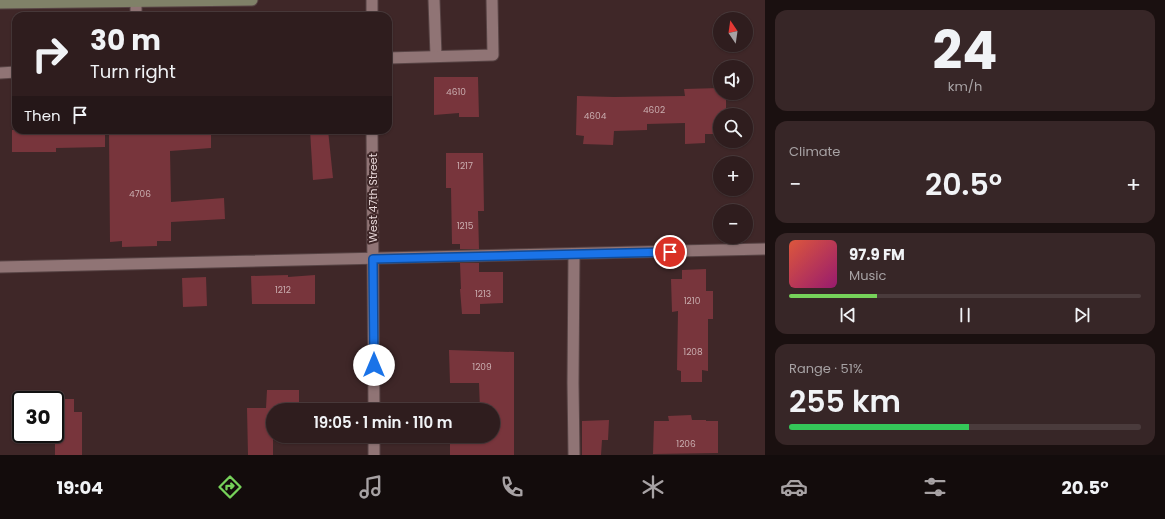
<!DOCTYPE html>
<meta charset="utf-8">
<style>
:root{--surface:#2f1d1e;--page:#372627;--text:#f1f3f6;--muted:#a7a2a4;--line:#4a3b3c;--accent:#76d25a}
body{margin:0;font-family:Poppins,sans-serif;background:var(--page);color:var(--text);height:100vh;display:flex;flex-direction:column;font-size:15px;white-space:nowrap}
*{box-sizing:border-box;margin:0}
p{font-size:13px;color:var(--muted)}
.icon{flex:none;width:22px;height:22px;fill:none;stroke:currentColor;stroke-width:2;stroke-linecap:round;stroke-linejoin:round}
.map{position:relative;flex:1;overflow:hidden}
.panel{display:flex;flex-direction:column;gap:10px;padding:10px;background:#1a1010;width:400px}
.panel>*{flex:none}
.guide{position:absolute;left:12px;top:12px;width:380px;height:122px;border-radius:12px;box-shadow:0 1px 3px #0004,0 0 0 1px var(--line);background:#2f1d1e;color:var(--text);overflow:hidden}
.needle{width:26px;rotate:347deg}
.fabs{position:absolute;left:713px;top:12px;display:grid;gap:8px}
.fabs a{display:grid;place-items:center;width:40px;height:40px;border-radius:50%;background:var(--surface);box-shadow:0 1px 3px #0004,0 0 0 1px var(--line);font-size:20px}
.speed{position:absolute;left:12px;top:391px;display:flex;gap:8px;font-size:20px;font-weight:700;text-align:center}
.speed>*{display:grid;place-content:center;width:52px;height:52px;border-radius:50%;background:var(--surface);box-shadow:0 1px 3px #0004,0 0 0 1px var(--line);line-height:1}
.speed .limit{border:2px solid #111;border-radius:6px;background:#fff;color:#111}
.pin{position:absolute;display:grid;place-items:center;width:34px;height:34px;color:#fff;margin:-17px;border:2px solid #fff;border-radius:50%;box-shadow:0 1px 4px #0007}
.me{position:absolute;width:44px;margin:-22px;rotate:0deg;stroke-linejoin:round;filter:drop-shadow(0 0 3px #0008)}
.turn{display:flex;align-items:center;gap:14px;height:84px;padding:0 12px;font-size:18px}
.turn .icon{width:52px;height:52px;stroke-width:2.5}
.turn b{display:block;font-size:28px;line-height:34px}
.then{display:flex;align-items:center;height:38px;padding:0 12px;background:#0003;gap:8px;font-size:15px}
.big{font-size:30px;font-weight:600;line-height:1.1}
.panel .tile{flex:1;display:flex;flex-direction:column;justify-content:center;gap:6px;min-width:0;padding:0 14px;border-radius:12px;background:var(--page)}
.panel .dial{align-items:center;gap:0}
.dial b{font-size:52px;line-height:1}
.song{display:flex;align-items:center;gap:12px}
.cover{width:48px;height:48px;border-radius:6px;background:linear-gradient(135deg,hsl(10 70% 55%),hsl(320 70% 35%))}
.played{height:4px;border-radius:2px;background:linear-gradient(90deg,var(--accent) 25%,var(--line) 25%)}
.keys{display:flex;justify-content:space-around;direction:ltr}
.heat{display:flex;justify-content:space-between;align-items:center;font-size:22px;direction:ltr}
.charge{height:6px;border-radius:3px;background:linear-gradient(90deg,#34c759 51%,var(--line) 0)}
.trip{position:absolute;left:266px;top:403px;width:234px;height:40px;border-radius:20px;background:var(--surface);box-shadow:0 1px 3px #0004,0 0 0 1px var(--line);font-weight:600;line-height:40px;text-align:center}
.tab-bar{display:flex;height:64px;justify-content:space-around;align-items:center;background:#130c0c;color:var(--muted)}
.tab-bar .icon{width:28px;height:28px}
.tab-bar .current{color:var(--accent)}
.tab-bar b{font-size:18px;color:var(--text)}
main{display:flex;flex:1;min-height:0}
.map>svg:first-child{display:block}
.building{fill:#78353c}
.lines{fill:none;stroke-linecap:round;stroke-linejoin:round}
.service-casing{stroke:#574344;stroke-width:13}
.minor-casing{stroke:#574344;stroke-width:13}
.secondary-casing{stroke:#574344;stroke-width:13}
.service{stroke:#907475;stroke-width:11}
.minor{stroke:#907475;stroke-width:11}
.secondary{stroke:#808168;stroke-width:11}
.route-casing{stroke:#114b97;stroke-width:10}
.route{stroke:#1a73e8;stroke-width:7}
.labels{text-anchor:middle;stroke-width:4;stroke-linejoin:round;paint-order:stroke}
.number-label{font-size:9px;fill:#caaeb0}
.street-label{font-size:11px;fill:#e6d6d7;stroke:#3f2728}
</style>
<main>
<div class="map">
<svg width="765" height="455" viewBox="0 0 765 455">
<rect width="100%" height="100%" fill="#3f2728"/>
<g class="building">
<path d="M434,77H478L479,117H459V113L434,115Z"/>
<path d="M720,88V93H726V115L720,114V134H705V143L685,144V123L647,124V130L614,131L613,145L583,144L584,136L576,135L577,96L614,97L685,96L684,89Z"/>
<path d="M12,130H105V147L56,148V152H12Z"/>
<path d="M109,130H211V148L170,151L171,202L224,198L225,219L171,222V241H157V246L122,247V241L110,242Z"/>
<path d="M310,130H328L333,178L313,180Z"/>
<path d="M446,153H483L484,211H478L479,249H460V244H452L451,188H446Z"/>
<path d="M460,263H479V272H503V303L480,304V314H462L460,289H461Z"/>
<path d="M706,269V291H713V319H708V371L702,370V382H681V371L677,370L678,311L672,312L671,279H682V270Z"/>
<path d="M288,275V277L315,275V304H252L251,276Z"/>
<path d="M206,277L207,306L183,307L182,278Z"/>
<path d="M449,350L514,352V455H450V436H493V410H480L479,383H450Z"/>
<path d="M267,390H299V410H273V455H248L247,408H266Z"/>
<path d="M55,399H74V412H82V455H55Z"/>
<path d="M691,415L692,420H706V421H718V453L653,454L654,421H669L668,416Z"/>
<path d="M609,420L608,440H602L601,455H582V421Z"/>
</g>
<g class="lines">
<defs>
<g id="service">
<path d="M434,0L436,56"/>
<path d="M136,16V2"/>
<path d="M388,58L493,55L492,0"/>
<path d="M0,73L16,72"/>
<path d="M0,267L765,249"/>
<path d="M574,455L573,383L574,254"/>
</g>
<g id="minor">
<path d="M372,0V16"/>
<path d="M372,130L374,410"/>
<path d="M374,436V455"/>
</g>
<path id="secondary" d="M0,3L252,0"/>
</defs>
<use href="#service" class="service-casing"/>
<use href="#minor" class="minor-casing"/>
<use href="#secondary" class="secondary-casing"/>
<use href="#service" class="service"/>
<use href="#minor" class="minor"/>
<use href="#secondary" class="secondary"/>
</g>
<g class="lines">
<defs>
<path id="route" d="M374,365L373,259L670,252"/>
</defs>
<use href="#route" class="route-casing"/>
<use href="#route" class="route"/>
</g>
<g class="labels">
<g class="number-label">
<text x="456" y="95">4610</text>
<text x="654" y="113">4602</text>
<text x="595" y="119">4604</text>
<text x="465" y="169">1217</text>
<text x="140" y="197">4706</text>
<text x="465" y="229">1215</text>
<text x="283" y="293">1212</text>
<text x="483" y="297">1213</text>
<text x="692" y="304">1210</text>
<text x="693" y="355">1208</text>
<text x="482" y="370">1209</text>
<text x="686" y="447">1206</text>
</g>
<g class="street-label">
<text transform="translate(373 198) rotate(-90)" y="4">West 47th Street</text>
</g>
</g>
</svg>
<div class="fabs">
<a><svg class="needle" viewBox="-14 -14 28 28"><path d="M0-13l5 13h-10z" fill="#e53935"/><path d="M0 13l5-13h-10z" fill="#a7a2a4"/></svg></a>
<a><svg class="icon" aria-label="sound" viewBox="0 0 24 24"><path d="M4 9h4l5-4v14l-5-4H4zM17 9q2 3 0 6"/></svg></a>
<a><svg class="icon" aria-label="search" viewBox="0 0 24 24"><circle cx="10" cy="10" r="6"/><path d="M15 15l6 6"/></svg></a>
<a>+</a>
<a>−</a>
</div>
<div class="speed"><div class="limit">30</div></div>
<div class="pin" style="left:670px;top:252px;background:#d93025"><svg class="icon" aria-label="arrive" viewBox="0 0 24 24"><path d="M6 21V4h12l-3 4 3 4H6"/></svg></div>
<svg class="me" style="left:374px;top:365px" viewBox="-20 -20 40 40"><circle r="19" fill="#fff"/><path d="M0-13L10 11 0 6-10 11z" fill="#1a73e8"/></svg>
<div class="trip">19:05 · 1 min · 110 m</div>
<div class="guide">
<div class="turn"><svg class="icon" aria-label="right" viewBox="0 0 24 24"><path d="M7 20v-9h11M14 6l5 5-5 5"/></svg><div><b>30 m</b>Turn right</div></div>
<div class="then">Then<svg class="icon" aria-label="arrive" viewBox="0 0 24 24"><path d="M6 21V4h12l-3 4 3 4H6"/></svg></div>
</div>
</div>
<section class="panel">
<div class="tile dial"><b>24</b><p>km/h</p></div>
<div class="tile"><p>Climate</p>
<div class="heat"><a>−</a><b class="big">20.5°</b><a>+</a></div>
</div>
<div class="tile">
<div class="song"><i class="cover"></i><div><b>97.9 FM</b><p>Music</p></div></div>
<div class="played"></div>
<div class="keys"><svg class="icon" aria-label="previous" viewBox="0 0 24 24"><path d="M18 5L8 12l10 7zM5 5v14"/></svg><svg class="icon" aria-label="pause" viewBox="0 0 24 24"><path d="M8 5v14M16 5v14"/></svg><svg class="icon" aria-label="next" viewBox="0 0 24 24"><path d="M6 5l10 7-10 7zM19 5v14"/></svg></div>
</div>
<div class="tile"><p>Range · 51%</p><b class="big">255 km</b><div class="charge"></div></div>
</section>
</main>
<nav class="tab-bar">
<b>19:04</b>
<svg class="icon current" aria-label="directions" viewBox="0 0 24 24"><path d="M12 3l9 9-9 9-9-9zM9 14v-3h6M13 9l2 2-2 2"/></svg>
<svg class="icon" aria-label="music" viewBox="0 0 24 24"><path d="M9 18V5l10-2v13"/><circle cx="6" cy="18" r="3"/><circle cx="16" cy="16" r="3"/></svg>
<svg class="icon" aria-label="phone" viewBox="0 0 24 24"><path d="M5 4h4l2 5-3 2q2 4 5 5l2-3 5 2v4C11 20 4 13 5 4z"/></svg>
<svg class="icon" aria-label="climate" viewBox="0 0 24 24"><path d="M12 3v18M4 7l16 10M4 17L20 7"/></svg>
<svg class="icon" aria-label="car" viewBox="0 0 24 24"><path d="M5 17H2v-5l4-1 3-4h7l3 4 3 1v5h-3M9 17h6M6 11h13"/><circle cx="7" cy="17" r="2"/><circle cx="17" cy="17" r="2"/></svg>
<svg class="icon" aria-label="filters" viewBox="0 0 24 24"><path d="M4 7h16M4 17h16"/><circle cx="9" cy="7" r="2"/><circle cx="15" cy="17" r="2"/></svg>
<b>20.5°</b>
</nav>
